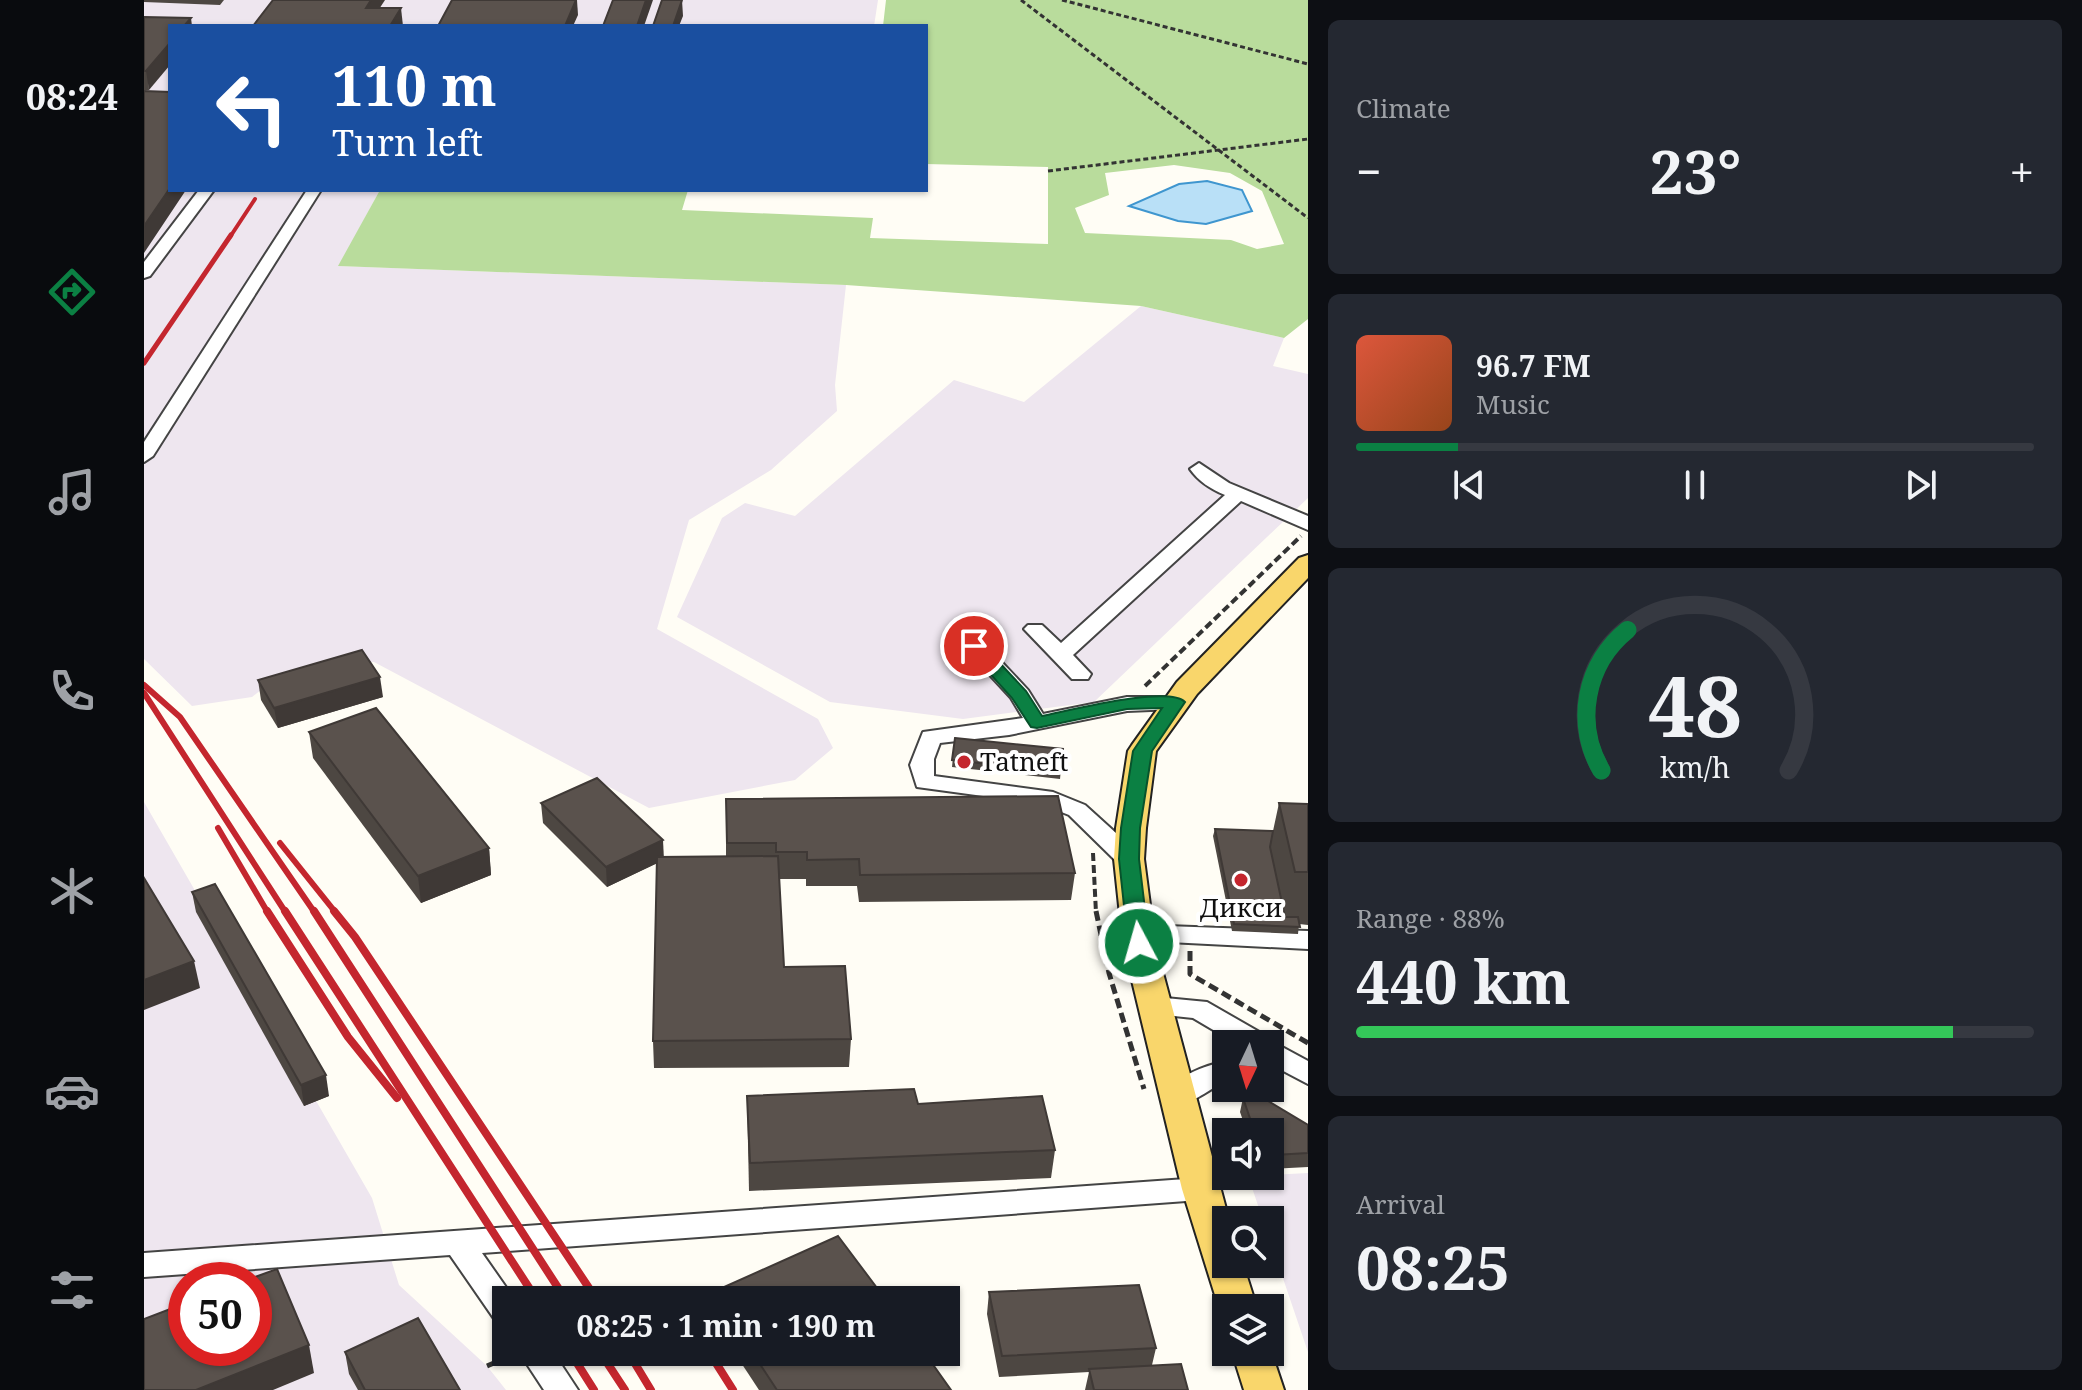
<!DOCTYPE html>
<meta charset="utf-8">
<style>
:root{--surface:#171b24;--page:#242831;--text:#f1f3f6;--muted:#9ea1a6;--line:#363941;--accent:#0b8043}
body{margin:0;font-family:"Noto Serif",serif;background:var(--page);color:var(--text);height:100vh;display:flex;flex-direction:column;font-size:30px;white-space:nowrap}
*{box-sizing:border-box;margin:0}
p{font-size:26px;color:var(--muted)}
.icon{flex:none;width:44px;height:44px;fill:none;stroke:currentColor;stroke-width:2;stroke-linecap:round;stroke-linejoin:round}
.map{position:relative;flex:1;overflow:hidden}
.drawer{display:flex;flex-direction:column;gap:20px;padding:20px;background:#0d0f14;width:774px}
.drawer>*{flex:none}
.hud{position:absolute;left:24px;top:24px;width:760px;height:168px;border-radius:0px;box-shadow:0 2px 6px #0004;background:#1a4fa0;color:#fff;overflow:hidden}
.needle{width:52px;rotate:184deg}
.fabs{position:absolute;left:1068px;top:1030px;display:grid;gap:16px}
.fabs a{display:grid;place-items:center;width:72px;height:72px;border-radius:0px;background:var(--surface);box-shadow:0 2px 6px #0004;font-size:40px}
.speed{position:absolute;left:24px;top:1262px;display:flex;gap:16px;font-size:40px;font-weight:700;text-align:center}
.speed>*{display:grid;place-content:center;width:104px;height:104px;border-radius:50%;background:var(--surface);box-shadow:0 2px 6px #0004;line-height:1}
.speed .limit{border:12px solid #d22;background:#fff;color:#111}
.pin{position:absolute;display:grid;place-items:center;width:68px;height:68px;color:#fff;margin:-34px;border:4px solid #fff;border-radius:50%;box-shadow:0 2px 8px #0007}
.me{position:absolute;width:88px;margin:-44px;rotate:354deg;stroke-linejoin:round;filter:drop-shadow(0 0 6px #0008)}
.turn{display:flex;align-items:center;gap:28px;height:168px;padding:0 32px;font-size:36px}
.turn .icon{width:104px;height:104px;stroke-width:2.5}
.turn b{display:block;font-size:56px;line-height:68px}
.big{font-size:60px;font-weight:700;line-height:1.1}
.drawer .widget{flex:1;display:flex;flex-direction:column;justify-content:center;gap:12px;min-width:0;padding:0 28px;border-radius:12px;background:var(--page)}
.drawer .dial{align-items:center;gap:0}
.dial svg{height:208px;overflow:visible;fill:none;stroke:var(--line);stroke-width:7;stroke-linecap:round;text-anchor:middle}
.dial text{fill:var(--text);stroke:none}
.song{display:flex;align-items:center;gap:24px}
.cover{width:96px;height:96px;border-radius:12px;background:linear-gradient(135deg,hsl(10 70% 55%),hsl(20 70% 35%))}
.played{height:8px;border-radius:4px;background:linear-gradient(90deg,var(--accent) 15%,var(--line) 15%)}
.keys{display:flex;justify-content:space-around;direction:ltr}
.heat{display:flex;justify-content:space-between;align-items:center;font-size:44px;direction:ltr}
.charge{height:12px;border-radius:6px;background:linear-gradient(90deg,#34c759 88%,var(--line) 0)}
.trip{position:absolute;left:348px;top:1286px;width:468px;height:80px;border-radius:0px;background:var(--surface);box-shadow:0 2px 6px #0004;font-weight:700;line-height:80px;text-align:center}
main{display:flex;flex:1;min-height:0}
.menu{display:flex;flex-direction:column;width:144px;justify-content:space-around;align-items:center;background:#090b0e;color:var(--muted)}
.menu .icon{width:56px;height:56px}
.menu .active{color:var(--accent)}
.menu b{font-size:36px;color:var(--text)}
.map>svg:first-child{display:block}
.industrial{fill:#eee6ef;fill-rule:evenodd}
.forest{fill:#b9dc9c;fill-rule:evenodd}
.water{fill:#b9e0f7;stroke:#3f96cf;stroke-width:2}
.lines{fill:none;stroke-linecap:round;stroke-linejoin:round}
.minor-casing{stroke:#444;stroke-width:4}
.major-casing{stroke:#222;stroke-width:4}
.path-far2{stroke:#333;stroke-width:3;stroke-dasharray:5 3;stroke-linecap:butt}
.path-far1{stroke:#333;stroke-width:4;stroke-dasharray:8 4;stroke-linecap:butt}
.path{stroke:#333;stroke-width:5;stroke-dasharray:10 5;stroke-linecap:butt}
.minor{fill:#fff;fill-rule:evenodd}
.major{fill:#f9d66b;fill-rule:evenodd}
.rail-far3{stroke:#c4262e;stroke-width:4}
.rail-far2{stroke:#c4262e;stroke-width:5}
.rail-far1{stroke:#c4262e;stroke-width:6}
.rail{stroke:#c4262e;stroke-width:8}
.wall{fill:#4d4742}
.shaded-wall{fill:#3f3936}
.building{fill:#5a524d;stroke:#3f3936;stroke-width:2}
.route{fill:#0b8043;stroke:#07532c;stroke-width:2}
.poi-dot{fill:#c4262e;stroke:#fff;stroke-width:3}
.labels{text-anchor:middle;stroke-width:8;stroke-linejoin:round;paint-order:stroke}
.poi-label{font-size:26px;fill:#111;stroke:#fff;text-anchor:start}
</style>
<main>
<nav class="menu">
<b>08:24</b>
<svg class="icon active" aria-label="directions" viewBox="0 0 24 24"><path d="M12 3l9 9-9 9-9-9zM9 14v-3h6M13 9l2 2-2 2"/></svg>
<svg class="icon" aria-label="music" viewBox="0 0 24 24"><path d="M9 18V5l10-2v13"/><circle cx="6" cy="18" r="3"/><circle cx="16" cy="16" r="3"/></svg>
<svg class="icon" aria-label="phone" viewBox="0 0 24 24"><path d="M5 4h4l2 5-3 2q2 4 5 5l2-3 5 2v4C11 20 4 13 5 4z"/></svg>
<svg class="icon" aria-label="climate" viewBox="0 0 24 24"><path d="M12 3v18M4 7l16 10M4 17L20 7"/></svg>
<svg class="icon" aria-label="car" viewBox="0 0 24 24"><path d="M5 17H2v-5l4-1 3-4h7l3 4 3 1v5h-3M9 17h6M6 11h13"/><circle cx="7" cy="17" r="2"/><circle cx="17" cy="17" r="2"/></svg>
<svg class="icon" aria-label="filters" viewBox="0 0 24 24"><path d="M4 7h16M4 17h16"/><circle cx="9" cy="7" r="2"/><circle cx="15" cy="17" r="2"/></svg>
</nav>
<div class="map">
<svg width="1164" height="1390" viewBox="0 0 1164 1390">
<rect width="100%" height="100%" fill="#fffdf5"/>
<g class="industrial">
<path d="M0,0H734L730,26H26V104L0,103Z"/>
<path d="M0,106L26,190H236L195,266L702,285L691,385L693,411L627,470L545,520L513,629L674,719L689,748L651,780L505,808L230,662L183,661L133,677L108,697L48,706L0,659Z"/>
<path d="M997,306L1140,338L1129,366L1164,374V498L950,702L819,719L686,702L533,617L578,518L601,503L651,516L810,380L880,402Z"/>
<path d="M0,802L228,1198L255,1285L343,1366L362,1390H0ZM42,1280H110V1348H42Z"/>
<path d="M1164,1173V1352L1126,1240V1220H1119L1104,1176Z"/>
</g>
<path class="forest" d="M742,0H1164V319L1140,338L997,306L702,285L194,266L236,190H544L538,210L729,218L726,238L904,244V167L782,164V26H739ZM1030,165L1086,173L1118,191L1140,244L1113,249L1087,240L941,233L931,208L965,195L961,173Z"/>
<path class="water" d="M1063,181L1098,190L1108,211L1062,224L1034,221L985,206L1035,184Z"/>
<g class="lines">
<defs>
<g id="minor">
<path d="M55,190H70L6,276L0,278V262Z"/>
<path d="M163,190H177L9,456L0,462V442Z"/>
<path d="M1055,463L1085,483L1164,516V530L1097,501L929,655L947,674L944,679H928L880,629L884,625H898L917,643L1081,495C1067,489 1055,482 1046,469Z"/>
<path d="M830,640L838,641L884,690L899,714L983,697H1039L1042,702L1031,709L983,711L865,735L796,743L790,759V776L909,792L941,805L994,853L997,859L994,865H976L925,815L897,804L773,787L766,765L779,732L879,718L867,698L819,646Z"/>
<path d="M994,925L1164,931V949L985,940L981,934L985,928Z"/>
<path d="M1011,997L1063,1002L1124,1037L1127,1041L1164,1061V1084L1126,1064V1044H1093L1049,1018L1002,1013L998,1006L1002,999Z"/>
<path d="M1082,1061V1081C1063,1090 1043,1110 1022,1103L1018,1096C1028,1078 1062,1065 1082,1061Z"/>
<path d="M1056,1178L1066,1181L1070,1189L1066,1197L1056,1200L338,1253L371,1300H362V1324L351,1320L306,1255L0,1277V1253Z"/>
<path d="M375,1352H409L434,1390H400Z"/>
</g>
<g id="major">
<path d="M1164,555V578L1053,694L1012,751L1002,828L1000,859L1011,943L1085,1220H1082V1264H1099L1113,1308H1082V1320L1075,1308L1038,1189L979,943L970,859L972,828L984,751L988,745L1033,682L1155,558Z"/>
<path d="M1126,1348L1140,1390H1100L1088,1352H1126Z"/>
</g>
</defs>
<use href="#minor" class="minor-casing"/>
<use href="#major" class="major-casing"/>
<g class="path-far2">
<path d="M877,0L1164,218"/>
<path d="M918,0L1164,64"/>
<path d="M904,171L1164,139"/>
</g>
<g class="path-far1">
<path d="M1001,686L1157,536"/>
<path d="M949,853L952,913"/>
</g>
<g class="path">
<path d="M952,911L965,973L1000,1089"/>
<path d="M1046,951V974L1164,1043"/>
<path d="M1073,1327L1079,1346"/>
<path d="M343,1366L366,1356"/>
</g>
<use href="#minor" class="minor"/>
<use href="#major" class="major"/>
<path class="rail-far3" d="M86,237L111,199"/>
<path class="rail-far2" d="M0,363L87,235"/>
<g class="rail-far1">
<path d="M0,685L36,717L171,913"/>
<path d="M0,693L142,913"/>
<path d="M74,828L124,913"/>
<path d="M136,843L192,913"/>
</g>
<g class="rail">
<path d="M123,911L204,1037L253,1098"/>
<path d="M141,911L393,1300"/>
<path d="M170,911L422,1300"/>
<path d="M190,911L211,937L453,1300"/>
<path d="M426,1352L450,1390"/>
<path d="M456,1352L481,1390"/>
<path d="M484,1352L507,1390"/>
<path d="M565,1352L589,1390"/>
</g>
</g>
<g class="wall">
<path d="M0,0H80L76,5L0,2Z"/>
<path d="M0,17L5,90H0Z"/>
<path d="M114,680L239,697L134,728L117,700Z"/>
<path d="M165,732L345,848L347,875L277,903L169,758Z"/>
<path d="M811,738L919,749L916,779L808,767Z"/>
<path d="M582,799L931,873L927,900L715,902L713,886H662V879H635L640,967L707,1039L705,1067L510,1068L509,1041L513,863L463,887L399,823L397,803L519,840V857L582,856Z"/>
<path d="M1135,803L1164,804V925L1155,924L1154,934L1088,931L1069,836L1071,829L1129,831Z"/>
<path d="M48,892L185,1096L160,1106L52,912Z"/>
<path d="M603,1096L774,1104L911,1150L907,1178L605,1191Z"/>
<path d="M1099,1098L1164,1125V1167L1126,1169V1132H1103L1096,1112Z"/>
<path d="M845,1292L1012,1348L1008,1365L1044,1390H941L945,1372L855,1377L843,1314Z"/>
<path d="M201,1352L316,1390H214L205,1374Z"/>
<path d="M590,1352H780L807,1390H615Z"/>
</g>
<g class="shaded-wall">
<path d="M227,0H241L224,26L222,8Z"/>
<path d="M432,0H433L434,15L429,26H421Z"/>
<path d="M502,0H509L500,26H493Z"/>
<path d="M538,0L539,16L535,26H529Z"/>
<path d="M257,8L259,26H246Z"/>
<path d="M47,18L48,26H40Z"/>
<path d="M26,43V65L5,90L2,71Z"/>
<path d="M26,188V190H42L0,253V226Z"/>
<path d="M236,677L239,697L134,728L130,708Z"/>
<path d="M519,840L520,860L463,887L462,867Z"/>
<path d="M345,848L347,875L277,903L274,876Z"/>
<path d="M50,961L56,988L0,1010V980Z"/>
<path d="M182,1075L185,1096L160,1106L157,1085Z"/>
<path d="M165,1345L170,1373L129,1390H52Z"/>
</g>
<g class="building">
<path d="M129,0H227L222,8H257L246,26H109Z"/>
<path d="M308,0H432L421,26H294Z"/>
<path d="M469,0H502L493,26H459Z"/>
<path d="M518,0H538L529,26H509Z"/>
<path d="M0,17L47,18L40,26H26V43L2,71H0Z"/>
<path d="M0,91L26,92V188L0,226Z"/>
<path d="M218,650L236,677L130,708L114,680Z"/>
<path d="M232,708L345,848L274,876L165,732Z"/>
<path d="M811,738L919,749L917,772L808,760Z"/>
<path d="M453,778L519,840L462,867L397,803Z"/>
<path d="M914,796L931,873L716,875L715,859L663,860V852H632V843H583L582,799Z"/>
<path d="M1135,803L1164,804V872H1151Z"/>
<path d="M1071,829L1129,831L1126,847L1141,917H1154L1156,927L1090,924Z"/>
<path d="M634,856L640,967L701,966L707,1039L509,1041L513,857Z"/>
<path d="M0,878L50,961L0,980Z"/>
<path d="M71,884L182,1075L157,1085L48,892Z"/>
<path d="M770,1089L774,1104L898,1096L911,1150L606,1163L603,1096Z"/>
<path d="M1106,1090L1164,1125V1153L1130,1155L1126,1146V1132H1121L1119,1127H1109L1099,1098Z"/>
<path d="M694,1236L742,1300H574L569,1292Z"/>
<path d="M133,1269L165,1345L52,1390H0V1319L42,1303V1348H110V1280H103Z"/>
<path d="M995,1285L1012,1348L858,1356L845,1292Z"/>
<path d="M274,1318L316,1390H221L201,1352Z"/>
<path d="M608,1352H780L807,1390H633Z"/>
<path d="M1037,1364L1044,1390H950L945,1369Z"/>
</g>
<path class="route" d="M830,641L836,642L882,691L898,716C924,711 1024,685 1041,702L1008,751L996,828L995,859L1005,943L1002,948H987L984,943L975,859L977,828L989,751L1018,708L983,709L893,728L887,727L868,698L821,646Z"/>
<g class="poi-dot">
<circle cx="820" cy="762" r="8"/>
<circle cx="1097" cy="880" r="8"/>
</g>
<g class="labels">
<g class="poi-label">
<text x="836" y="771">Tatneft</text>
<text x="1097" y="917" text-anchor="middle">Дикси</text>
</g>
</g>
</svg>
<div class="fabs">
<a><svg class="needle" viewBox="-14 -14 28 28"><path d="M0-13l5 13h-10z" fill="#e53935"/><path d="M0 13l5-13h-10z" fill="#9ea1a6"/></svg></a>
<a><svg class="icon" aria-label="sound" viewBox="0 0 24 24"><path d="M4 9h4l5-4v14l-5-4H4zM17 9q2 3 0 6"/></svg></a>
<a><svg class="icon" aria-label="search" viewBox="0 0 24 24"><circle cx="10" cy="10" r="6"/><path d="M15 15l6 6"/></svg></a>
<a><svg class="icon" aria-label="layers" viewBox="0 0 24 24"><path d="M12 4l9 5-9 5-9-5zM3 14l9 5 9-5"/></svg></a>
</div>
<div class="speed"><div class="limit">50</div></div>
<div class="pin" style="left:830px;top:646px;background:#d93025"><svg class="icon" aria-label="arrive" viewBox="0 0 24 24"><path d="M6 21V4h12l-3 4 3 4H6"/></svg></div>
<svg class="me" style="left:995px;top:943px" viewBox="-20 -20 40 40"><circle r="17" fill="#0b8043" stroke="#fff" stroke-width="3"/><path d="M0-11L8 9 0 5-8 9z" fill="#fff"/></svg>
<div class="trip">08:25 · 1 min · 190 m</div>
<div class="hud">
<div class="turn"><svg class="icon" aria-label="left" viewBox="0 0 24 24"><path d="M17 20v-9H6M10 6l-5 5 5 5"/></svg><div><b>110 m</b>Turn left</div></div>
</div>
</div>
<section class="drawer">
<div class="widget"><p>Climate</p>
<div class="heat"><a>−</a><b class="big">23°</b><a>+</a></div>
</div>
<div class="widget">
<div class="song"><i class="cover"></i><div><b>96.7 FM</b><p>Music</p></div></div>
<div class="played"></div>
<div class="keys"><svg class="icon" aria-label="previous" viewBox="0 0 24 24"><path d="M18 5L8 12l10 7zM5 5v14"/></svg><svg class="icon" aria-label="pause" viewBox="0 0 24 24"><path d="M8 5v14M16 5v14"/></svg><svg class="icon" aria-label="next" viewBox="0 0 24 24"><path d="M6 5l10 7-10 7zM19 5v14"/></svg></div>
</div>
<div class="widget dial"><svg viewBox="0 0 100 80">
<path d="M14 69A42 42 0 1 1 86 69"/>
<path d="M14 69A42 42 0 0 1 24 15" stroke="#0b8043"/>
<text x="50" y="56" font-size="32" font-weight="700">48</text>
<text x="50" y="72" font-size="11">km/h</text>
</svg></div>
<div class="widget"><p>Range · 88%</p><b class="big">440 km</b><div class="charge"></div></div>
<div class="widget"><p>Arrival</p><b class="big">08:25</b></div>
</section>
</main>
